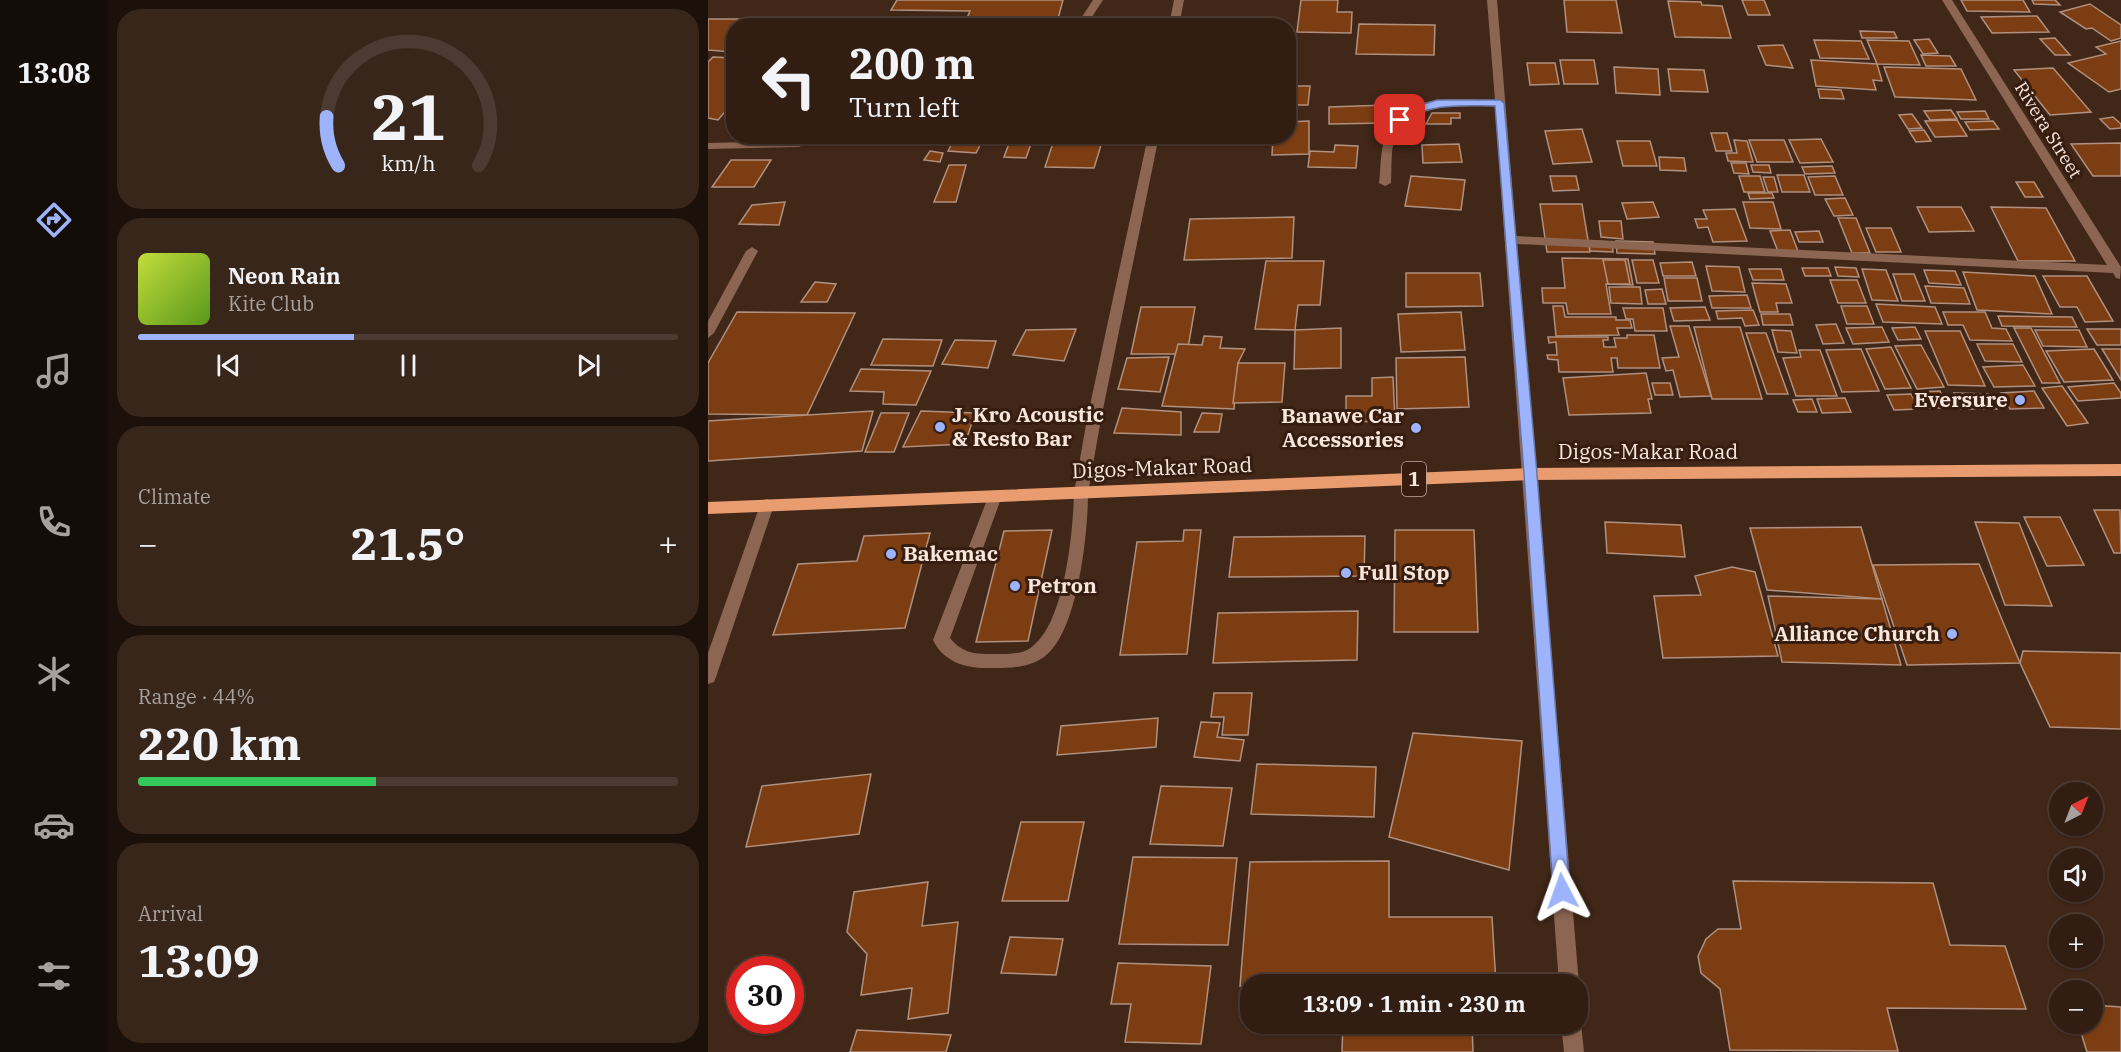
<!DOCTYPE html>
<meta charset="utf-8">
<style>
:root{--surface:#311d12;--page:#39261b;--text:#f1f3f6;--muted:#a8a29f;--line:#4c3b32;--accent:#9db4fd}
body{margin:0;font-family:"IBM Plex Serif",serif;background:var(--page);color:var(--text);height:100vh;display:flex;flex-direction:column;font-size:22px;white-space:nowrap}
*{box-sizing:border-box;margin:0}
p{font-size:20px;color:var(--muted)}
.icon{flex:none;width:33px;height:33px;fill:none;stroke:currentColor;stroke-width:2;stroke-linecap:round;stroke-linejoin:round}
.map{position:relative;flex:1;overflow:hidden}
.sheet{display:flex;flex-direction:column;gap:9px;padding:9px;background:#1b100a;width:600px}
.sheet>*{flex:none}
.guide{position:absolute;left:18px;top:18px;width:570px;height:126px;border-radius:24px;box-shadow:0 2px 4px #0004,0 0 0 2px var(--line);background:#311d12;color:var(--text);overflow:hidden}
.needle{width:39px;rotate:42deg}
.tools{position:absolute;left:1341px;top:782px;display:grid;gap:12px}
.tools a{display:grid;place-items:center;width:54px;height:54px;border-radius:50%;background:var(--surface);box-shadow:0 2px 4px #0004,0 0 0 2px var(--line);font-size:30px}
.speed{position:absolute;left:18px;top:956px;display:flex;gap:12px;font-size:30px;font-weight:700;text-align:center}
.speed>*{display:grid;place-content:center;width:78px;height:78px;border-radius:50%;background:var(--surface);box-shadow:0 2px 4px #0004,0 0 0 2px var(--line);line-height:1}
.speed .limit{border:9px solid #d22;background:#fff;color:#111}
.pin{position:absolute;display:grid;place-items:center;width:51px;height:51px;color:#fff;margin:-26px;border-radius:12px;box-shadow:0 3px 9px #0006}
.me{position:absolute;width:66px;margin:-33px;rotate:356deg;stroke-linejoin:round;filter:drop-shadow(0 0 4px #0008)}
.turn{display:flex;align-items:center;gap:21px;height:126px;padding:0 24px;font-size:27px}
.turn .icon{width:78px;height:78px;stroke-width:2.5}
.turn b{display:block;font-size:42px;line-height:51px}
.big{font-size:45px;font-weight:700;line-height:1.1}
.sheet .widget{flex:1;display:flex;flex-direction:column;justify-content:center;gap:9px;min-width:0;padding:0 21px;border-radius:24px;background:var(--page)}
.sheet .dial{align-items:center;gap:0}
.dial svg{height:156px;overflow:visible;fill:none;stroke:var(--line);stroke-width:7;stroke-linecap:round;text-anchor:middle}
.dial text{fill:var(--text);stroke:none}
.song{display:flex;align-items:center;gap:18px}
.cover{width:72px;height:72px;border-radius:9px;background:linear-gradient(135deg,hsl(70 70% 55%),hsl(90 70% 35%))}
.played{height:6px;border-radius:3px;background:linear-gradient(90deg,var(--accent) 40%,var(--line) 40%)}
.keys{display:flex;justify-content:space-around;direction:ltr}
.heat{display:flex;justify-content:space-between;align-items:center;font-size:33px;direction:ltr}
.charge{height:9px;border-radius:4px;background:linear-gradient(90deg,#34c759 44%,var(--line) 0)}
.trip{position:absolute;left:532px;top:974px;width:348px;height:60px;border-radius:24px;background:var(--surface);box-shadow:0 2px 4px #0004,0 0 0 2px var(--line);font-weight:700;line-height:60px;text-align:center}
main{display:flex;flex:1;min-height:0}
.dock{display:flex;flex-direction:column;width:108px;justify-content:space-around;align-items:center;background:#140c07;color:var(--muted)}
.dock .icon{width:42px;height:42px}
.dock .selected{color:var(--accent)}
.dock b{font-size:27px;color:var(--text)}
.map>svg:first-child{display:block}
.building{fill:#7c3d12;stroke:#b0907f;stroke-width:1.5}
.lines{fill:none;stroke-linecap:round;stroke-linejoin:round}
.lane{fill:#8c6652;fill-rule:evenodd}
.street{fill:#8c6652;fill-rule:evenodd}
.primary{fill:#ea9c71;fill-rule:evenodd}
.route{fill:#9db4fd;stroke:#6675a4;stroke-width:1.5}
.poi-dot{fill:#9db4fd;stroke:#361d0f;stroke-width:2}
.labels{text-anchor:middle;stroke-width:6;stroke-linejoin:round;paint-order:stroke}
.far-street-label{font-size:18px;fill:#f8e6dd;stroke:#361d0f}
.shield{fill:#361d0f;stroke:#beaa9f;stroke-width:1.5}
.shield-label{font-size:20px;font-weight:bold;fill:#f8e6dd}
.poi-label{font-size:21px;font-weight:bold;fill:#f8e6dd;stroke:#361d0f;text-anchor:start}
.street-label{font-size:21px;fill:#f8e6dd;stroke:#361d0f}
</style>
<main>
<nav class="dock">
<b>13:08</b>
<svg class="icon selected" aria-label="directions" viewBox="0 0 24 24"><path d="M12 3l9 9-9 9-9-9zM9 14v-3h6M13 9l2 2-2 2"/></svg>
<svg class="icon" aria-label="music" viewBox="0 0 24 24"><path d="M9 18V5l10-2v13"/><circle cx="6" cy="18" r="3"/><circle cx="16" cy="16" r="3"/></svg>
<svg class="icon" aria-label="phone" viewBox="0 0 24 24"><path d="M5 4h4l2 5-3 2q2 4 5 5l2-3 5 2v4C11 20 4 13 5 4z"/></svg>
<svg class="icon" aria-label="climate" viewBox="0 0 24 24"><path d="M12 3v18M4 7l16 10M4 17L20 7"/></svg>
<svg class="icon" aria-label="car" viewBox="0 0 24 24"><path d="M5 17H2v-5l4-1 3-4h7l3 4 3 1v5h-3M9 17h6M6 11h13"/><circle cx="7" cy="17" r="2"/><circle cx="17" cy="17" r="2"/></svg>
<svg class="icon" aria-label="filters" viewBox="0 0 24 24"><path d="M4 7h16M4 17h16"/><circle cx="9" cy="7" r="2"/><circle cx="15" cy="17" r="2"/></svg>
</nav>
<section class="sheet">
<div class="widget dial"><svg viewBox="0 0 100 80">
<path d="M14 69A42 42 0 1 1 86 69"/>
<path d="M14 69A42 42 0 0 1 8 44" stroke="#9db4fd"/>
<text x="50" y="56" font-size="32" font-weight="700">21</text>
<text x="50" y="72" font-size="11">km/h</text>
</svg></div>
<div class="widget">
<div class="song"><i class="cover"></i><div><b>Neon Rain</b><p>Kite Club</p></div></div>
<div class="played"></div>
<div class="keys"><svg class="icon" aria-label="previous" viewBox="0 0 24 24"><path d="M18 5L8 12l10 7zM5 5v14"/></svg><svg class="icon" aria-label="pause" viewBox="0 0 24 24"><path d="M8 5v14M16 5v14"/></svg><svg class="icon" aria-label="next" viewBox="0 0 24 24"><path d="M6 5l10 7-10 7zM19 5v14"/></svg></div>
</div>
<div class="widget"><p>Climate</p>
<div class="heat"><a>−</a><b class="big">21.5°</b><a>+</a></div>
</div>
<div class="widget"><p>Range · 44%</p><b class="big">220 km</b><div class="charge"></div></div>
<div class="widget"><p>Arrival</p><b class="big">13:09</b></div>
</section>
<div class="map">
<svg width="1413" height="1052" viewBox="0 0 1413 1052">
<rect width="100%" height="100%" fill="#412718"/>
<g class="building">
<path d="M189,0H355L350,19L259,18L262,11L183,10Z"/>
<path d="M593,0H630L629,12H644L643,33L589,32Z"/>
<path d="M856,0H908L914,33L859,32Z"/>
<path d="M1034,0H1056L1062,15H1040Z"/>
<path d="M1253,0H1315L1322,12L1259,11Z"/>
<path d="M1324,0H1347L1352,5L1326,4Z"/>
<path d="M960,1L993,2L994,5L1014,6L1023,38L967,37Z"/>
<path d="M1382,4L1413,25V38L1403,41L1384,28L1378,29L1352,12Z"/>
<path d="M1329,16L1341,32L1284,33L1273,17Z"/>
<path d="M0,19H50L45,26H26L24,52L0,50Z"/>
<path d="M651,24L727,25L726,55L648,54Z"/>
<path d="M1152,31L1186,32L1189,38H1154Z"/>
<path d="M1347,38L1362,55H1347L1332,39Z"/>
<path d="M1221,39L1230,53L1215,54L1206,40Z"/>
<path d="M1106,40L1153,41L1161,59L1112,58Z"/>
<path d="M1159,40L1201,41L1212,65L1169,64Z"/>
<path d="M1413,41V89L1401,92L1360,63L1398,54L1388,47Z"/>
<path d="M1075,45L1085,68L1058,65L1050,46Z"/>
<path d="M1213,55L1242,56L1248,66H1218Z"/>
<path d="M5,57L26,58V101L10,120L0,118V62Z"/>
<path d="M852,60H886L890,84H856Z"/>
<path d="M1103,60L1169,64L1174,81L1165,80L1168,90L1108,86Z"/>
<path d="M819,63H847L851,84L822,85Z"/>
<path d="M906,67L950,69L952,95L908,93Z"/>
<path d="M1176,67L1253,69L1268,100L1187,97Z"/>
<path d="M1345,68L1383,112L1342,115L1306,70Z"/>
<path d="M960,69L996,70L1000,92L963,91Z"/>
<path d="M580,86H602L600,105H580Z"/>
<path d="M1110,89L1133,90L1136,99L1112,98Z"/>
<path d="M678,105L679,123L621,124V107Z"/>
<path d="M1243,110L1249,119L1222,120L1216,111Z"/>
<path d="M1277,111L1281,119H1253L1249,112Z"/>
<path d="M724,113H752V118H743V124H718Z"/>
<path d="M1204,114L1214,128L1200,129L1191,115Z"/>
<path d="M1405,117L1413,124V128L1402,129L1392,119Z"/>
<path d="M1249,120L1259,136L1227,137L1217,121Z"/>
<path d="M601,121V154L564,155L565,136H580V122Z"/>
<path d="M1285,121L1291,129L1262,130L1257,122Z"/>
<path d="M874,129L884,162L845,164L837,131Z"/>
<path d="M1216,130L1223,141L1208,142L1201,131Z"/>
<path d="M1003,133H1019L1024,151H1008Z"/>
<path d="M248,136H277L268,153L240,151Z"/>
<path d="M1113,139L1125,162L1092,163L1081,140Z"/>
<path d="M346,140L394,142L386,168L337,167Z"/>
<path d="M1026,140L1039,141L1045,162L1020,161L1018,153H1029Z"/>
<path d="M1041,140H1076L1085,162H1049Z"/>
<path d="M302,141H324L318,158L296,157Z"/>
<path d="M909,141H942L949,166H915Z"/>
<path d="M1413,143V176H1385L1363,144Z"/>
<path d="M751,144L754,162L715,163L714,145Z"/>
<path d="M627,145L650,146L648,168L600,167L602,151L626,152Z"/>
<path d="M222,151L235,153L232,162L216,160Z"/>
<path d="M951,157L976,158L978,171L952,170Z"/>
<path d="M23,160H63L46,187H4Z"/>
<path d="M1023,163H1038L1041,174L1026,173Z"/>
<path d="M241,165H258L248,202H226Z"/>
<path d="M1043,165H1061L1063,173L1045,172Z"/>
<path d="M1124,166L1127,173L1097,174L1094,167Z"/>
<path d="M1069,175H1096L1102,192H1074Z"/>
<path d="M703,176L757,180L753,210L697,206Z"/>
<path d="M842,176H868L871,190L845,191Z"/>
<path d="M1031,176H1052L1057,192H1036Z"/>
<path d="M1127,176L1135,195H1107L1100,177Z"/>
<path d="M1055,177H1066L1070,192H1060Z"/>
<path d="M1308,182H1326L1335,197H1317Z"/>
<path d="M1040,193H1064L1066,198L1042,199Z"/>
<path d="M1137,198L1145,215L1126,216L1117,199Z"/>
<path d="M77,202L71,225L31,224L44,205Z"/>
<path d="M945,202L951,217L919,219L914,203Z"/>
<path d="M1035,202H1065L1073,229L1042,228Z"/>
<path d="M832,204H874L882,252H839Z"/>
<path d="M1209,207H1253L1266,231L1221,232Z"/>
<path d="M1283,207L1338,208L1367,261H1310Z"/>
<path d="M1027,209L1039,241L1005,242L1000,227L990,228L987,219H999L995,210Z"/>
<path d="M586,217L584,258L476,260L482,219Z"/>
<path d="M1130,218H1148L1162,253H1144Z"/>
<path d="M891,221H913L915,239L893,237Z"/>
<path d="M1158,228H1183L1193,252H1168Z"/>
<path d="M1082,230L1091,254H1071L1062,231Z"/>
<path d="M1111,231L1115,242H1091L1087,232Z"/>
<path d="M881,241L904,242L905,252L882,251Z"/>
<path d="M908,241L945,242L947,254L909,253Z"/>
<path d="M854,258L920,259L925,285L898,284L903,314H860L858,303H835L834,288H857Z"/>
<path d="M895,260H917L922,284H900Z"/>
<path d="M924,260H945L951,283H929Z"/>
<path d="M558,261H616L612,305H590L587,330L547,329Z"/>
<path d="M984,262L988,276H955L952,263Z"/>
<path d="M998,266L1031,267L1037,292L1004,291Z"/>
<path d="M1127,267L1148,268L1151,277L1130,276Z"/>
<path d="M1094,268H1120L1123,276H1097Z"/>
<path d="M1041,269H1073L1076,280H1045Z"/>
<path d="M1154,269L1178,270L1190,301L1164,300Z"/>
<path d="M1216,270L1247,271L1253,285L1221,283Z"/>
<path d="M1255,272L1327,276L1344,314L1269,310Z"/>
<path d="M698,273H772L775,306L698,307Z"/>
<path d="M1185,274H1206L1217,301H1194Z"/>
<path d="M1335,276H1379L1405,321L1377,322L1369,307H1352Z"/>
<path d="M956,278H989L994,301H960Z"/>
<path d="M1122,280H1149L1158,303H1130Z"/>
<path d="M107,282L128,284L119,302H93Z"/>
<path d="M1044,283L1078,284L1084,303H1068L1070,312H1052Z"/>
<path d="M1217,286L1256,288L1262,304L1223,303Z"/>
<path d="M901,287H932L934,304L903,303Z"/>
<path d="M954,289L958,304H940L937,290Z"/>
<path d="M1039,295L1043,308H1004L1001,296Z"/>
<path d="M1168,304L1227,307L1234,324L1175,322Z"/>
<path d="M845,306H855L857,317H908V320H922L924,328H909L911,335L848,336Z"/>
<path d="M1133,306H1159L1166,324H1139Z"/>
<path d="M433,307H487L479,354H423Z"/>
<path d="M997,307L1002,320L966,321L962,308Z"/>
<path d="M915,308H955L959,331H927L925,319H918Z"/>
<path d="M1045,310L1051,325L1037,326L1034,318L1010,319L1008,311Z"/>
<path d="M29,312L147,313L99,415L0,414V363Z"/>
<path d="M753,312L757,350L693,352L690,314Z"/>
<path d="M1235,312H1277L1284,328L1298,329L1304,341L1262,340L1255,325H1240Z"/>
<path d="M1053,314H1082L1085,325H1055Z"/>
<path d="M1290,316L1364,317L1369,327L1294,326Z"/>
<path d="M1128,324L1136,343L1115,344L1108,325Z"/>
<path d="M962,326H981L1003,396L972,397L965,370L958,371L954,358L971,357Z"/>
<path d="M986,327H1032L1054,399H1004Z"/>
<path d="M1174,327L1181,342L1145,344L1138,328Z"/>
<path d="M1207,327L1213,339L1190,340L1184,328Z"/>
<path d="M633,328V368L586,369L587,330Z"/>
<path d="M1306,328H1323L1352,383H1334Z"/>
<path d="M368,329L356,361L305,355L318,330Z"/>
<path d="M1379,329H1413V345H1389Z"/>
<path d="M1064,330L1083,331L1089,353L1070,352Z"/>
<path d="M1327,330H1371L1379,347L1335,346Z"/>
<path d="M1217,331H1252L1277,386L1240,385Z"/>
<path d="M1038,333H1058L1080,394H1059Z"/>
<path d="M919,335H946L952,368H910L909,358H903L905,372H851L850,360L840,359L839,355H849L848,342L841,343L840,337H900V340H895L896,347H908L906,338H919Z"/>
<path d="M496,336L514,337L512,348L537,349L530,363L526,409L454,406L470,344L494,345Z"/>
<path d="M175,339L234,340L225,366L163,365Z"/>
<path d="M247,340L288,341L280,368L234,364Z"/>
<path d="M1269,344H1305L1314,362L1277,361Z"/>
<path d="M1213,345L1236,387L1209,389L1187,346Z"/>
<path d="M1183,347L1203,388L1177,389L1158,349Z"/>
<path d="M1153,349L1171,391L1134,392L1118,350Z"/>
<path d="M1386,349L1405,380L1356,382L1338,351Z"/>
<path d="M1394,349H1413V380Z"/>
<path d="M1091,350H1112L1129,396H1088L1075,358L1093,357Z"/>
<path d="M461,357L452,392L410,389L419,358Z"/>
<path d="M757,357L761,407L689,409L688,358Z"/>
<path d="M530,363H577L574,402L525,403Z"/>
<path d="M1315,365L1327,386L1286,387L1275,367Z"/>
<path d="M153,369L223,371L208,405L175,404L176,392L142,391Z"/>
<path d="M938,373L944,399H940L943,413L861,415L855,378Z"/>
<path d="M685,377L687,421L638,422V396H664V378Z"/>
<path d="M944,383H962L965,395H947Z"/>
<path d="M1406,383L1413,393V398L1370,401L1360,387Z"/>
<path d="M1354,386L1380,423L1359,426L1334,388Z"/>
<path d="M1232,391L1240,408H1217L1209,392Z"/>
<path d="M1326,391L1336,408L1302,409L1293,393Z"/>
<path d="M1246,393L1283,394L1289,409H1252Z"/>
<path d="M1203,394L1211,409L1186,410L1179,395Z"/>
<path d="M1137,398L1143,412L1114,413L1109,399Z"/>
<path d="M1104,399L1109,412H1090L1085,400Z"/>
<path d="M414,408L473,412V435L406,433Z"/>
<path d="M165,411L154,451L0,461V421Z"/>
<path d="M213,411L267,413L257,444L195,447Z"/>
<path d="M173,413H201L186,452H157Z"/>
<path d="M494,413L514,414L511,432H486Z"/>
<path d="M1386,510H1412L1413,553H1406Z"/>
<path d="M1316,517H1352L1376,565L1339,566Z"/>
<path d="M897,522L973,525L977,557L899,553Z"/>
<path d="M1267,522L1311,523L1344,606L1297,605Z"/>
<path d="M1153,527L1174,599L1059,590L1042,528Z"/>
<path d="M344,530L320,641L268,642L296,531Z"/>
<path d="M476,530H493L479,654L412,655L429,542L475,541Z"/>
<path d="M687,530H766L770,632H686Z"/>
<path d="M222,533L197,628L65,635L90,564L149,561L156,536Z"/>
<path d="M657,536L656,576L521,577L526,537Z"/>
<path d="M1271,564L1312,663L1199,665L1165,565Z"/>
<path d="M1024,567L1047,572L1070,656L955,658L946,596L993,595L987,576Z"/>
<path d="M1060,596L1174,599L1193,665L1074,662Z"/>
<path d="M650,611L649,660L505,663L510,613Z"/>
<path d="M1315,651L1413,653V729L1342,727L1312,663Z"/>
<path d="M506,693H544L540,735H514L516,717H503Z"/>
<path d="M450,718L448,747L349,755L353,726Z"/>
<path d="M493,722L512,723L509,737L536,740L532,761L486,757Z"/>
<path d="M705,733L814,741L801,870L681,837Z"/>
<path d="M549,764L668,767L666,817L543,814Z"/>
<path d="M163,774L151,834L38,847L54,786Z"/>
<path d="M453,786L524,788L515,846L442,844Z"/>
<path d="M313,822H376L360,901H294Z"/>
<path d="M425,857L529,858L520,945L411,944Z"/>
<path d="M681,861V917H784L788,984L532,986L542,862Z"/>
<path d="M1025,881L1225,883L1242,945L1297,946L1318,1009L1179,1008L1190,1051L1022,1050L1012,989L993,973L990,956L998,939L1010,929H1033Z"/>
<path d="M220,882L214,926L250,922L240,1013L200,1019L204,988L153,995L159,954L139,932L146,892Z"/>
<path d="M302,937L355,939L348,975L293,973Z"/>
<path d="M410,963L503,966L493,1044L417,1042L423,1004H403Z"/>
<path d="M1384,1005L1413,1007V1052H1379L1370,1023H1384Z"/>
<path d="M635,1023H764L765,1052H634Z"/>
<path d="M149,1030L243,1035L238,1052H142Z"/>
</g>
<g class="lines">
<g class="lane">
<path d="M385,0H395L378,26H368Z"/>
<path d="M101,136H117L91,147L0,149V143L90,141Z"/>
<path d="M44,247L50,251L6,333L0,338V321L38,251Z"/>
<path d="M373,487L378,489L380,493C380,533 370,633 336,657C319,669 298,668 278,668C256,668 235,661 225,640L282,492H292L294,496L242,638C255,654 268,654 287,654C300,654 316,655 326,645C357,619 365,532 366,493L368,489Z"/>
</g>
<g class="street">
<path d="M466,0H476L471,26H461Z"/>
<path d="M779,0H789L808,236L1399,265L1234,0H1244L1413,267L1412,279L1408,278L1405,273L809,244L871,984L870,986V984H851L787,106C756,105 706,97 689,132C682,147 684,167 683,183L677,186L671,183C673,168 672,152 677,137C691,92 750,99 787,100Z"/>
<path d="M440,136H451L393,419L380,493L378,497H368L366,493L379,419Z"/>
<path d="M59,499L64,501L66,505L8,677L6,682L0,684V653L52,505L54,501Z"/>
<path d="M870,1016L873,1023L876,1052H856L853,1023H870Z"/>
</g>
<path class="primary" d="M1413,464V476L823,480L0,514V502L823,468Z"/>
</g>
<path class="route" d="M729,100H792L796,103L829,474L862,891L860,897L854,900L848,897L845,891L816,474L787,106C755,106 723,102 695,122L687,120L700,109Z"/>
<g class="poi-dot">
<circle cx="1312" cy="400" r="6"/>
<circle cx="232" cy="427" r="6"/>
<circle cx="708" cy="428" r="6"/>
<circle cx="183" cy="554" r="6"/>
<circle cx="638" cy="573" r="6"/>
<circle cx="307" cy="586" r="6"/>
<circle cx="1244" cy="634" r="6"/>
</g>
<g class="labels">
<g class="far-street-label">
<text transform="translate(1340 130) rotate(58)" y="6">Rivera Street</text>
</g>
<rect class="shield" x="694" y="462" width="24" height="34" rx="4.5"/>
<g class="shield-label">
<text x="706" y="486">1</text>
</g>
<g class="poi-label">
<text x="1300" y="407" text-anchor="end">Eversure</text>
<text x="244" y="422">J. Kro Acoustic<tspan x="244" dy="24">&amp; Resto Bar</tspan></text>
<text x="696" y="423" text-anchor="end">Banawe Car<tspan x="696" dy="24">Accessories</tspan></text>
<text x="195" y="561">Bakemac</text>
<text x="650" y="580">Full Stop</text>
<text x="319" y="593">Petron</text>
<text x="1232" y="641" text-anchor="end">Alliance Church</text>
</g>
<g class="street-label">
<text x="940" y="459">Digos-Makar Road</text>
<text transform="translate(454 468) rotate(-2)" y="7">Digos-Makar Road</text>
</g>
</g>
</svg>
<div class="tools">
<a><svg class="needle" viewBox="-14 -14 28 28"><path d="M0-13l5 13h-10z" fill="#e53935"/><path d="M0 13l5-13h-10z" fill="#a8a29f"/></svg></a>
<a><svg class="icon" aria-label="sound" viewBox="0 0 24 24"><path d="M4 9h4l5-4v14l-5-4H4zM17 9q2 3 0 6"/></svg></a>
<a>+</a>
<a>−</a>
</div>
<div class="speed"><div class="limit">30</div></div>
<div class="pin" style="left:692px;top:120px;background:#d93025"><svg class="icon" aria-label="arrive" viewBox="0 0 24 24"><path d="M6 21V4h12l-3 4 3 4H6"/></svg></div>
<svg class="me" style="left:854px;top:891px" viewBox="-20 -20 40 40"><path d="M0-17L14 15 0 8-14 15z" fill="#9db4fd" stroke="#fff" stroke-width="4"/></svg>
<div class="trip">13:09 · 1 min · 230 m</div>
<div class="guide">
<div class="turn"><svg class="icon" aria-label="left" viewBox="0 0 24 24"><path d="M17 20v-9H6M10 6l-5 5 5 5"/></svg><div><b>200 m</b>Turn left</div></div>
</div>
</div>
</main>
